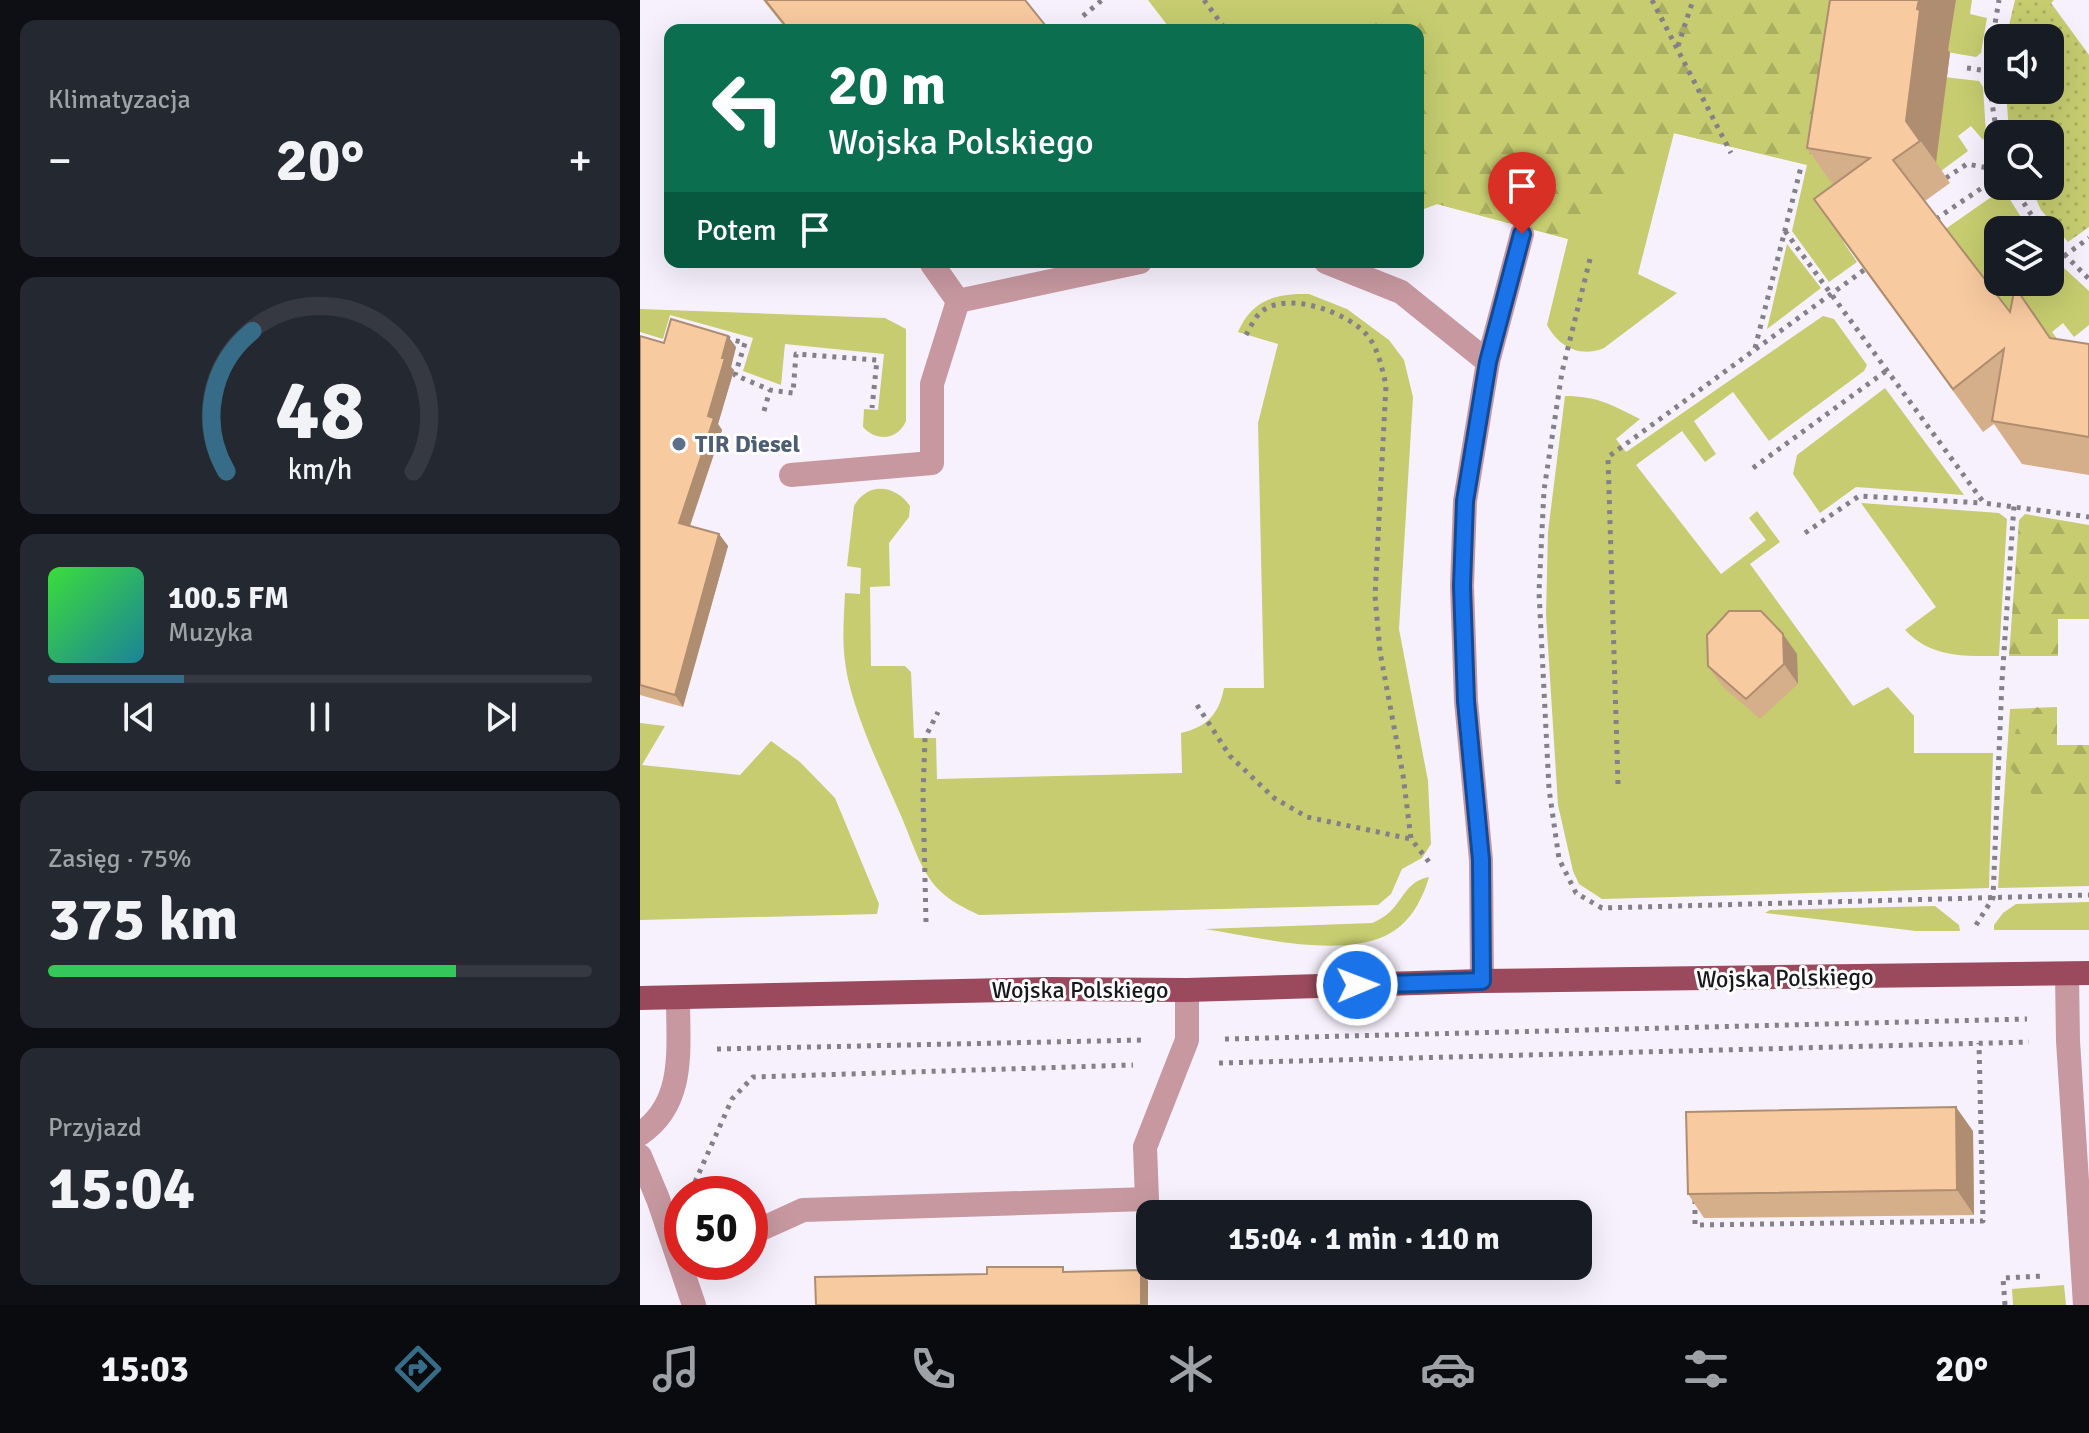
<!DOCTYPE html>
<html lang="pl">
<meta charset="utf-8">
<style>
:root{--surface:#171b24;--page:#242831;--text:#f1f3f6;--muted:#9ea1a6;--line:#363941;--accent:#376c88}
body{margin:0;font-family:Signika,sans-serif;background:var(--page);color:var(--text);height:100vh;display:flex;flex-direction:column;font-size:30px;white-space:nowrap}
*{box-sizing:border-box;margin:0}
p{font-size:26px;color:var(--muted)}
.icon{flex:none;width:44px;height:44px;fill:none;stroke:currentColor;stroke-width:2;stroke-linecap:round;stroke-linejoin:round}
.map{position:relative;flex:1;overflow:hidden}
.panel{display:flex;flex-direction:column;gap:20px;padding:20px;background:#0d0f14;width:640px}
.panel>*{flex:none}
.guide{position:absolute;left:24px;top:24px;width:760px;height:244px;border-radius:16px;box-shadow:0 8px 32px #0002;background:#0b6e4f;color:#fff;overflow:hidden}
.controls{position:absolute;left:1344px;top:24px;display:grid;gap:16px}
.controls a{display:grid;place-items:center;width:80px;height:80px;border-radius:16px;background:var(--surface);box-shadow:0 8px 32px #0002;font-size:40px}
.speed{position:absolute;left:24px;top:1176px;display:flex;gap:16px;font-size:40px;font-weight:700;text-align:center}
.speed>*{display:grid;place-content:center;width:104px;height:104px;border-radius:50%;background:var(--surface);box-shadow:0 8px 32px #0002;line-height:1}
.speed .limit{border:12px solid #d22;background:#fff;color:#111}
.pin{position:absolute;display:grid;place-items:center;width:68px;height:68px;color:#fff;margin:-82px -34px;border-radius:50% 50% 50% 0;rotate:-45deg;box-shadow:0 0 8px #0007}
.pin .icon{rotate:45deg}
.me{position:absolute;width:88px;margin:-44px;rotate:89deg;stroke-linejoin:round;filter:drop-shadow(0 0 6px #0008)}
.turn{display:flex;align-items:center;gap:28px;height:168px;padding:0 32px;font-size:36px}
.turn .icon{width:104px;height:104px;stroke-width:2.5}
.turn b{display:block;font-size:56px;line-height:68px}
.then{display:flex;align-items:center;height:76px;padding:0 32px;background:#0003;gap:16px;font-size:30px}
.big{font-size:60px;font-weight:800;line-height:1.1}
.panel .widget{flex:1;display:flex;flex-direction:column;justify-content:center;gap:12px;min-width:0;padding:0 28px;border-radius:16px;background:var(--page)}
.panel .dial{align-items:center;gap:0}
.dial svg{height:208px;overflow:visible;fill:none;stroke:var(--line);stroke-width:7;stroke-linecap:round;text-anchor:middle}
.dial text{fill:var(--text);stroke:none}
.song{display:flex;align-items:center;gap:24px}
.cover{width:96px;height:96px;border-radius:12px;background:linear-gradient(135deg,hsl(120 70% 55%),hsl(190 70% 35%))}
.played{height:8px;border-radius:4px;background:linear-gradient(90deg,var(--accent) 25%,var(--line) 25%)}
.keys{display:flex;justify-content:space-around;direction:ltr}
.heat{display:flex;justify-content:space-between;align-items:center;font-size:44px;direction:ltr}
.charge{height:12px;border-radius:6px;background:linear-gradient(90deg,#34c759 75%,var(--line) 0)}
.trip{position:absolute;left:496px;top:1200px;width:456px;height:80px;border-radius:16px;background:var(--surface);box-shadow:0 8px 32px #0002;font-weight:800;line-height:80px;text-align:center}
.dock{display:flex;height:128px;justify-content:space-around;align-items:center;background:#090b0e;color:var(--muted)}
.dock .icon{width:56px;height:56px}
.dock .active{color:var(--accent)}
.dock b{font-size:36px;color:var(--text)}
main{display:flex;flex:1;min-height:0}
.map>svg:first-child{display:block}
.grass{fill:#c6cc6f}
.forest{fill:url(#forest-firs)}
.park{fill:url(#park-dots)}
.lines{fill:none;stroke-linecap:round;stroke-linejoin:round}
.path{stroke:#848088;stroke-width:5;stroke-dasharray:4 6;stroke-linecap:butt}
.minor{stroke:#c798a0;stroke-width:24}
.major{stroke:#9a4a5c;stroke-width:24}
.wall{fill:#d5ae8a}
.shaded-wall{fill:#ae8d70}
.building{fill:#f8caa0;stroke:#ae8d70;stroke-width:2}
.route-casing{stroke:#114b97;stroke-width:20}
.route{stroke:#1a73e8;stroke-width:14}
.service-dot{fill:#5c6f8a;stroke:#fff;stroke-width:3}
.labels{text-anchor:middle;stroke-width:6;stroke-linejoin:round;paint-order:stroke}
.service-label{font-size:24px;font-weight:bold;fill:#4e5e75;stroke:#fff;text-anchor:start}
.street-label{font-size:24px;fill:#19171c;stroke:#fff}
</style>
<main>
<section class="panel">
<div class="widget"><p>Klimatyzacja</p>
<div class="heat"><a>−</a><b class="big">20°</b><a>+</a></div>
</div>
<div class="widget dial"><svg viewBox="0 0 100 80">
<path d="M14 69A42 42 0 1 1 86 69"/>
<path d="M14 69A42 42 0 0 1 24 15" stroke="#376c88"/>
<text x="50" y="56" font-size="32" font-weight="700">48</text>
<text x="50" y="72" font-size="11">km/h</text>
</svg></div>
<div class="widget">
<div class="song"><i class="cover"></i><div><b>100.5 FM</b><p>Muzyka</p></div></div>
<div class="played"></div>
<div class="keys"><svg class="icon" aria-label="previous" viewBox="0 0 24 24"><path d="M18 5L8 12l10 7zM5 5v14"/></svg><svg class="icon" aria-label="pause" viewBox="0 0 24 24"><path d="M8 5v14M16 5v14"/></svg><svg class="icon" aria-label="next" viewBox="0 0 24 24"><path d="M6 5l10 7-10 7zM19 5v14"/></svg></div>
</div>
<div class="widget"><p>Zasięg · 75%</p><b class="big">375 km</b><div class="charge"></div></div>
<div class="widget"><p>Przyjazd</p><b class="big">15:04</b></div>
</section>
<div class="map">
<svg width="1449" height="1305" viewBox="0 0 1449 1305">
<defs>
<pattern id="forest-firs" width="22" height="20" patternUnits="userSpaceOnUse" patternTransform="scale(2)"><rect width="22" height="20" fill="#c6cc6f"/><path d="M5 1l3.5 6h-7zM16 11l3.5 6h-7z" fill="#aaae60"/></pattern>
<pattern id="park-dots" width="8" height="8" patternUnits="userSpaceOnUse" patternTransform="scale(2)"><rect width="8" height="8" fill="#c6cc6f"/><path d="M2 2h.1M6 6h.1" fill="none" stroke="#aaae60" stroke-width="1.8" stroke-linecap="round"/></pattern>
</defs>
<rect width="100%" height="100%" fill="#f7f1fd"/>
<g class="grass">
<path d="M508,0H1227L1197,191L1204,243L1217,262L1189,282L1152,231L1167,165L1034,133L998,274L1037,293L964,348C940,358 919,347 907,325L928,239L797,204L778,211V30H531Z"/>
<path d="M1316,0H1332L1330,14L1347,18L1341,53L1336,57L1307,52Z"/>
<path d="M1304,77L1339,81L1343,87L1346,133L1343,140L1331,126L1318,136L1328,151L1301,171L1295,165Z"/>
<path d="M1357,193L1369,198L1389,230H1358V282H1410V255L1449,291V325L1434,337L1423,323L1412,332L1422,345L1391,343L1304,230Z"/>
<path d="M1147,244L1181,288L1127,329Z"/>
<path d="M669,294L707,309L749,340L764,360L773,397L759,629L788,781L791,844L782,858L762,869L751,894L738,905L339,915C324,908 310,901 298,889C280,870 272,841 262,818C243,774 210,707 205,661C202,639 204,616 205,593L220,594L221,568L207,566L214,506C227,482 255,484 270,506L269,517L249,543L250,586L230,587L231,666H265L271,672L274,738H296L297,779L542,773L541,733C567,727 579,714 584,688H624L618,423L638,344L598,332C612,300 636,293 669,294Z"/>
<path d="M0,309L245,318L266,329V421C258,440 236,442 223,427L224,409L238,410L244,354L145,344L141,385L103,371L113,338L30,315L23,339L0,332Z"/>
<path d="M1183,316L1194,319L1227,365L1224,371L1129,441L1093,392L1054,421L1076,454L1065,462L1042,431L996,465L1081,574L1126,540L1109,518L1117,511L1140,542L1110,564L1213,706L1248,687L1274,716V753H1353L1349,888L962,899L939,884L933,871L918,805L906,615L908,532L925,396C957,396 972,405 1000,419L976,439L986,452Z"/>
<path d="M1245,388L1324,495L1216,487L1180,513L1153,474L1157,455Z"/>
<path d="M1221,503L1359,513L1367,519L1359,656C1323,656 1292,658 1265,630L1296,607Z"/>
<path d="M1417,707V745H1449V886L1358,888L1370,709Z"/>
<path d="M0,723L25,726L2,765L100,775L131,741L160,762L195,798L239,904L237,914L0,920Z"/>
<path d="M789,877C782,901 769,925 745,936C696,958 617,937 565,929L732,923C765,910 759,883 789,877Z"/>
<path d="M1449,902V930H1354V925L1363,913L1376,904Z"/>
<path d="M1295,906L1319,925L1320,931H1276L1125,913L1130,910Z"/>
<path d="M1424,1285L1426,1305H1373L1372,1289Z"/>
</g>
<g class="forest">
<path d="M751,0H1183L1176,16L1195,75L1168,165L1034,133L963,218L929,239L797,204L778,211V30H720Z"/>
<path d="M1385,514L1449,525V619H1418V656H1369L1379,520Z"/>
<path d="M1397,707L1417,718V745H1449V807L1397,800L1366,763L1376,730Z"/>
</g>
<path class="park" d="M1375,0H1414L1411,3L1449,55V227L1428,242L1401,210L1390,186H1410V134L1369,133L1366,90H1410V38H1366Z"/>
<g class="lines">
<g class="path">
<path d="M564,0L586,30"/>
<path d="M1012,0L1091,153"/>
<path d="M443,16L462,0"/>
<path d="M1038,46L1053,0"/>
<path d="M1327,68L1347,71"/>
<path d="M1358,141L1347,71L1359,0"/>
<path d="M1306,178L1327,164L1358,170"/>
<path d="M1373,186L1401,230"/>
<path d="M1296,219L1358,177"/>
<path d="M1145,231L1344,503L1449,517"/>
<path d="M1410,240L1449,279"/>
<path d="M1424,256L1449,238"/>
<path d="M950,259L922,372L904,490L899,592L909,789L919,859L936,893L962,908L1449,895"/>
<path d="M606,335C610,328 614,319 619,314C643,288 713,313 730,339C739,352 742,369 746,385L735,596L740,652L763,775L771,839L789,862"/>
<path d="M86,338L105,343L95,375L130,390L153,393L156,354L237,360L232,408"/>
<path d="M1115,348L1161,167"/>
<path d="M124,411L130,390"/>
<path d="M1113,468L1246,371"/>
<path d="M1165,533L1219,496L1343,503"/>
<path d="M557,705L590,756L634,798L667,817L771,839"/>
<path d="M978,784L968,457L1224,270"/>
<path d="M286,922L283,795L285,738L298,712"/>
<path d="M1336,925L1353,898L1362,681L1374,505"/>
<path d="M585,1039L1387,1019"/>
<path d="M77,1049L503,1040"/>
<path d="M579,1063L1389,1042"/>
<path d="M55,1182L92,1099L113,1077L493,1065"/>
<path d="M1055,1200V1225L1343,1221L1339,1043"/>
<path d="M1365,1305L1363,1278L1403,1276"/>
</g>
<g class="minor">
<path d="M686,262L761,292L848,362"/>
<path d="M292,264L318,301"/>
<path d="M151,475L292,463V384L318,301L500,262"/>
<path d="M1427,974L1428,1041L1445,1305"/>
<path d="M842,981L841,860L826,701L822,586L825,501L848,362L882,234"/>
<path d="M0,1134C46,1103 38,1049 38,999"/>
<path d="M0,1156L18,1199L54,1305"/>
<path d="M110,1234L163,1210L507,1199L505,1147L547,1040V990"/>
</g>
<path class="major" d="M0,998L408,989L547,990L842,981L1449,973"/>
</g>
<g class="wall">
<path d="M123,0H385L409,30H147Z"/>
<path d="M1190,0H1316L1308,50L1310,53L1296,162L1310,183L1285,201L1370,312L1410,338L1449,344V475L1382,464L1354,424L1343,432L1204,242L1174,199L1193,185L1167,148Z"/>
<path d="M0,336L24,343L96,347L91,367L94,370L78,424L82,430L50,526L79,534L88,546L43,707L0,695Z"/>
<path d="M1157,654L1158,684L1120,719L1082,686L1068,666Z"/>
<path d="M1333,1131L1334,1215L1064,1218L1048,1194Z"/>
</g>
<g class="shaded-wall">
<path d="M1279,0H1316L1308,50L1310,53L1296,162L1266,121Z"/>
<path d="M88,336L96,347L91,367L94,370L78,424L82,430L47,534L39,523L68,416Z"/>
<path d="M79,534L88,546L43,707L35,695Z"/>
<path d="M1143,634L1157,654L1158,684L1144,664Z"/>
<path d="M1316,1107L1333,1131L1334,1215L1317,1190Z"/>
<path d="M501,1270L508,1281V1305H501Z"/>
</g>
<g class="building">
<path d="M125,0H385L409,30H149Z"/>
<path d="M1190,0H1279L1277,9L1280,10L1266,121L1280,141L1253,160L1370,312L1375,287L1410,338L1449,344V437L1352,421L1364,349L1313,389L1174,199L1230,158L1167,148Z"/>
<path d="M31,319L88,336L82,358H85L68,416L74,418L39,523L79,534L35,695L0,685V336L24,343Z"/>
<path d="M1089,611H1121L1143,634L1144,664L1106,699L1068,666L1067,635Z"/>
<path d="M1316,1107L1317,1190L1048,1194L1046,1112Z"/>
<path d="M347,1267H423V1272L501,1270V1305H176L175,1277L347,1274Z"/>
</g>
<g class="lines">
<defs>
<path id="route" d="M717,985L842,981L841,860L826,701L822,586L825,501L848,362L882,234"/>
</defs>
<use href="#route" class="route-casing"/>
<use href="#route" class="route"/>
</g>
<circle class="service-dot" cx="39" cy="444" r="8"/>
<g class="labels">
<g class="service-label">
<text x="55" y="452">TIR Diesel</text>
</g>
<g class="street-label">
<text transform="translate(1145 978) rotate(-1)" y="8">Wojska Polskiego</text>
<text x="440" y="998">Wojska Polskiego</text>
</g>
</g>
</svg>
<div class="controls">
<a><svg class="icon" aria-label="sound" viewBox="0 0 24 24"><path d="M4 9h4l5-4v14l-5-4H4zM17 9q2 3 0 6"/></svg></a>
<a><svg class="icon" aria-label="search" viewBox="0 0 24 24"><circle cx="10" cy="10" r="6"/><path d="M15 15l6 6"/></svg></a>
<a><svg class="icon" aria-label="layers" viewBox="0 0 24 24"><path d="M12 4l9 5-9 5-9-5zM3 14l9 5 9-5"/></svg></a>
</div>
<div class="speed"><div class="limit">50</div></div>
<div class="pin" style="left:882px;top:234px;background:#d93025"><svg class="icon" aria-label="arrive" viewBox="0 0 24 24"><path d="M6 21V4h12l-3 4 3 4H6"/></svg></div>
<svg class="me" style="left:717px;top:985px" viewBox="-20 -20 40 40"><circle r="17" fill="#1a73e8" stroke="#fff" stroke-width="3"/><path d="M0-11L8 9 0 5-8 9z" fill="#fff"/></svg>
<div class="trip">15:04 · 1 min · 110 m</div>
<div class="guide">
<div class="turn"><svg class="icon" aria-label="left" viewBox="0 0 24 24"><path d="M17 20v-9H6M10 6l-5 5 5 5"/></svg><div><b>20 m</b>Wojska Polskiego</div></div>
<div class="then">Potem<svg class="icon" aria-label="arrive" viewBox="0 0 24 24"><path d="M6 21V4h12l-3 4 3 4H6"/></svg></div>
</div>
</div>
</main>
<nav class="dock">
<b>15:03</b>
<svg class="icon active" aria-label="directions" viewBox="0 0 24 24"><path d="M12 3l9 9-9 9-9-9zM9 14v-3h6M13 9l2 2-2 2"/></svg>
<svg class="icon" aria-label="music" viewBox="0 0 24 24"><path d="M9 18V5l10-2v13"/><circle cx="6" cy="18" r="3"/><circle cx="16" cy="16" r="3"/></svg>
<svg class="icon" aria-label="phone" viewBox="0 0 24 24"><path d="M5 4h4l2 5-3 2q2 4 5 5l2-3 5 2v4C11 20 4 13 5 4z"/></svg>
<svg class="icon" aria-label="climate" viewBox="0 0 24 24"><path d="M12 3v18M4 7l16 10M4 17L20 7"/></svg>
<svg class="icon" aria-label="car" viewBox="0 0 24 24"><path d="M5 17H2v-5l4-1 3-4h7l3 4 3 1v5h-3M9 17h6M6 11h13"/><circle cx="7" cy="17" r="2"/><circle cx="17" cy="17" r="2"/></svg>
<svg class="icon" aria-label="filters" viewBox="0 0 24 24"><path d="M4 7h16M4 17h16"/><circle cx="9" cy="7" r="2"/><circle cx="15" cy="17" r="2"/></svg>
<b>20°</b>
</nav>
